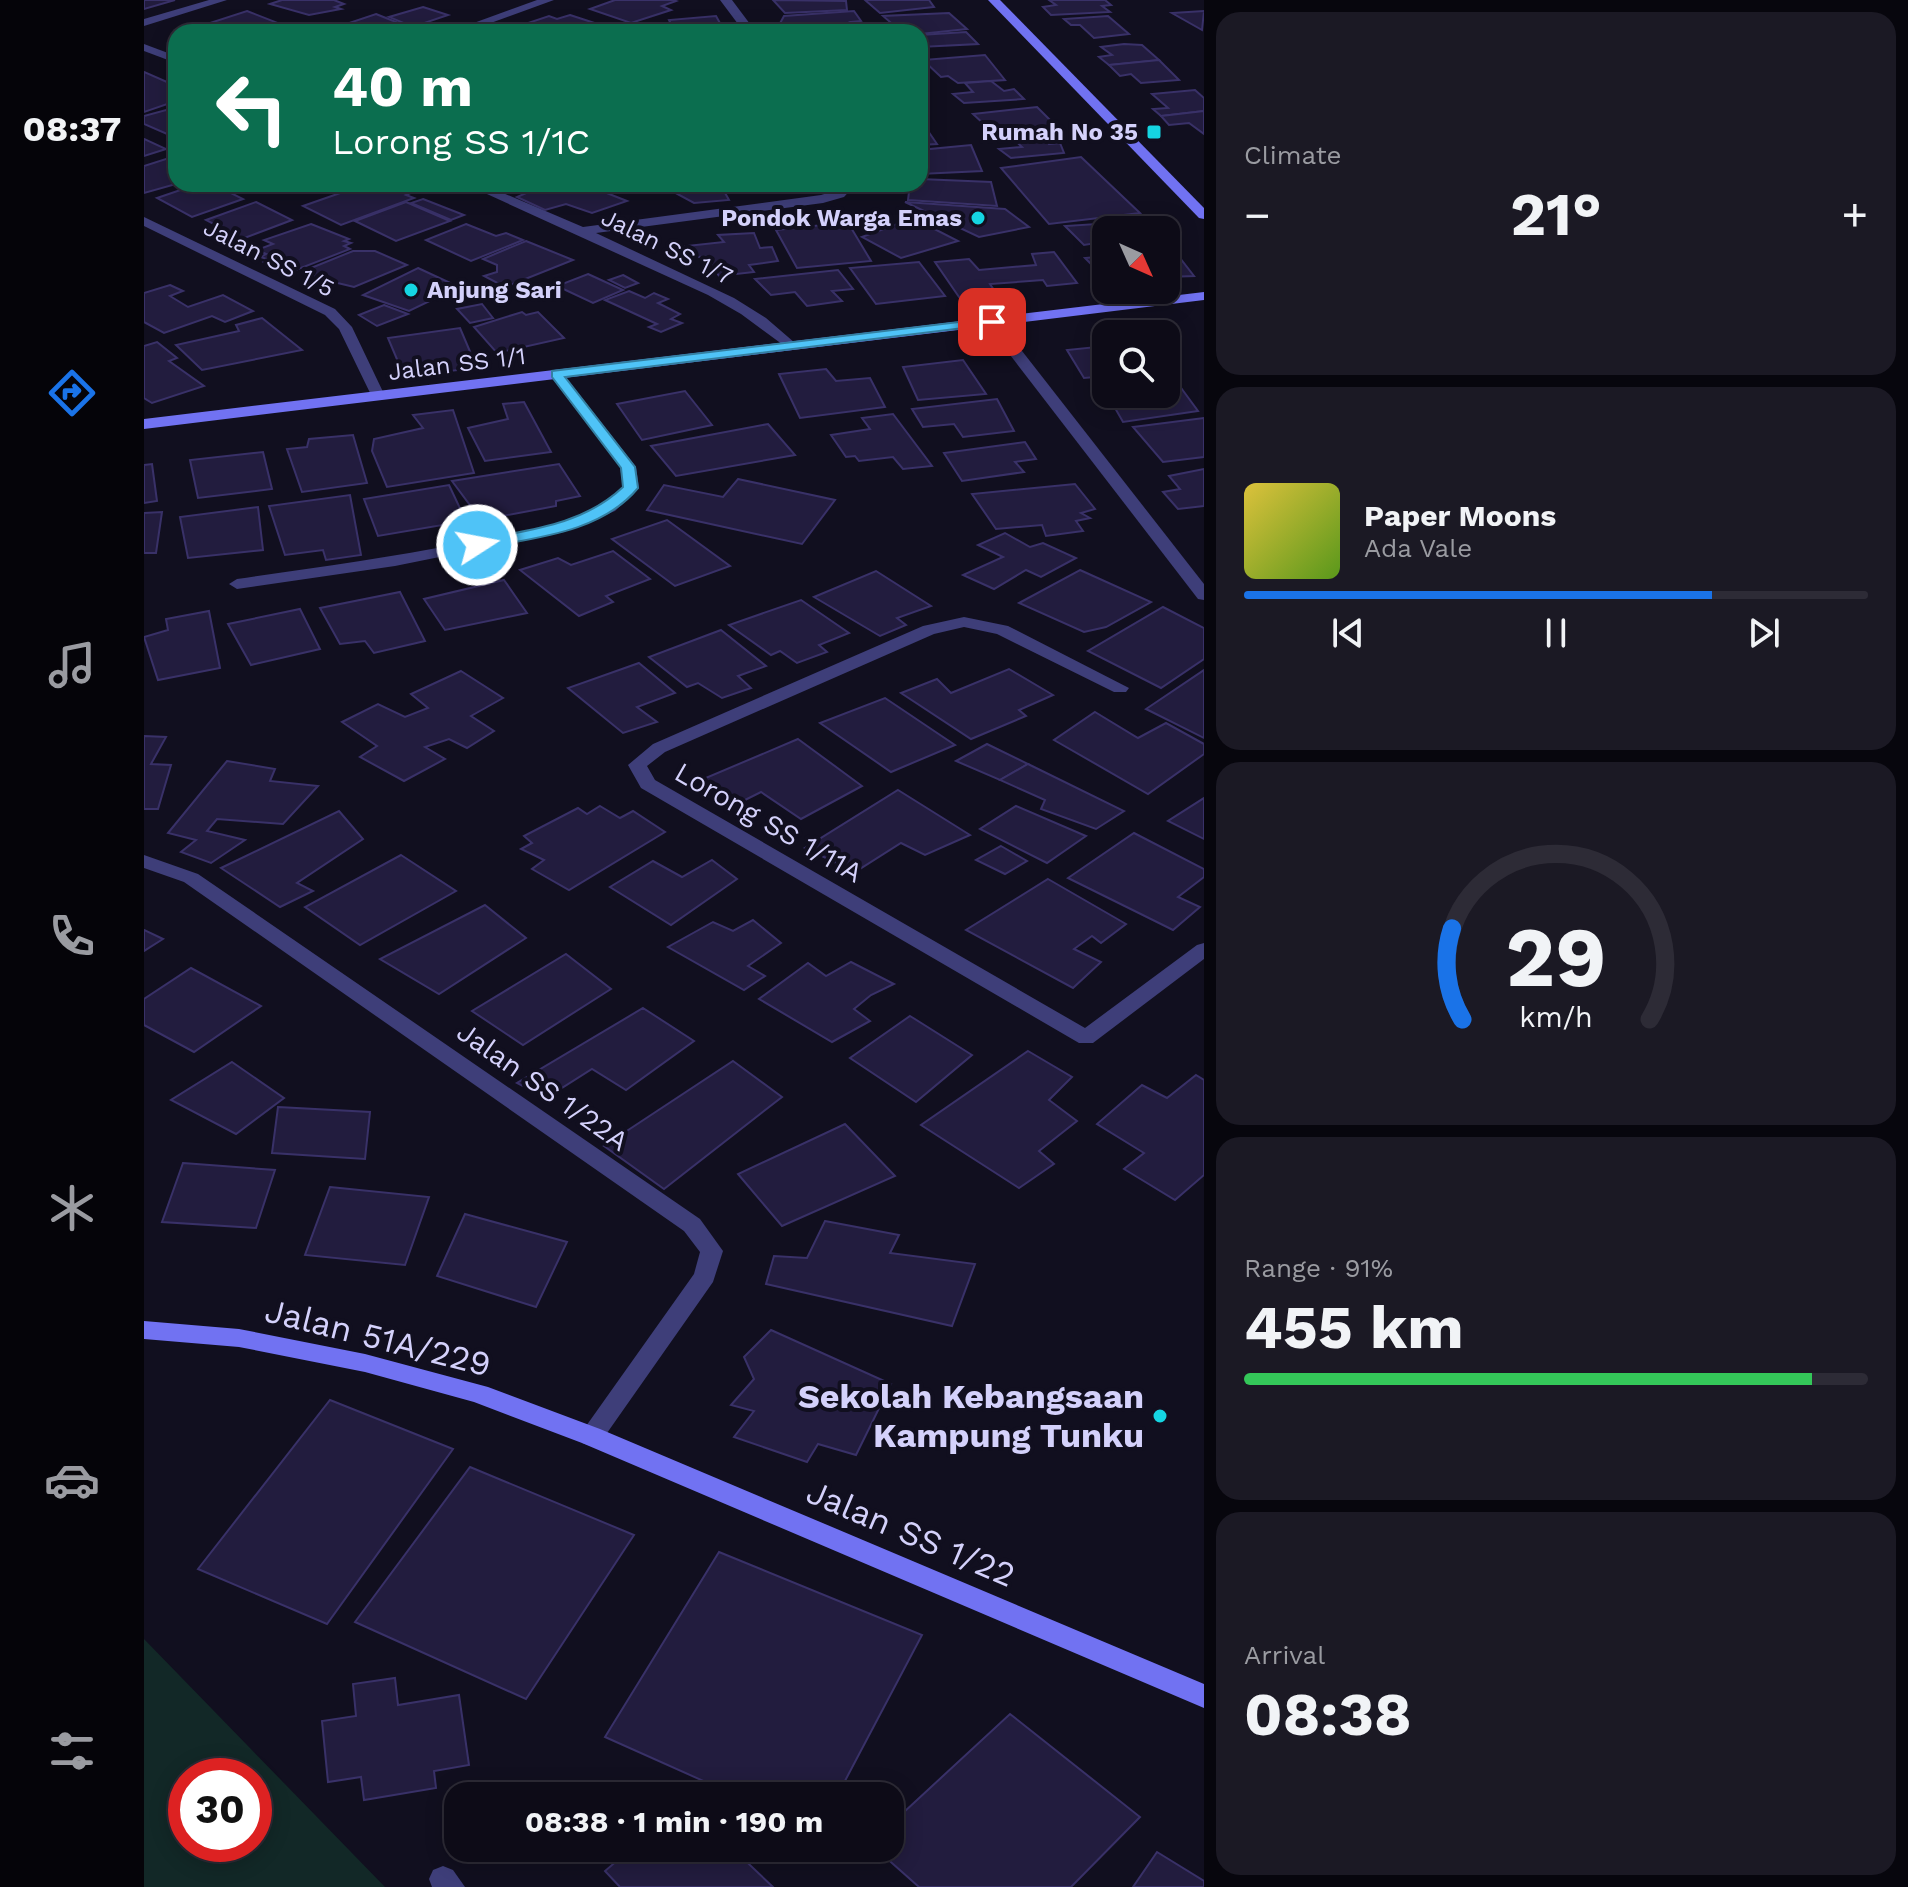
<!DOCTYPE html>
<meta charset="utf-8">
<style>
:root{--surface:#0d0b17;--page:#1b1924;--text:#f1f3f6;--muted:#9a9ba1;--line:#2d2b36;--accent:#1a73e8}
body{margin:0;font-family:"Work Sans",sans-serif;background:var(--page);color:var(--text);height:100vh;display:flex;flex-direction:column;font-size:30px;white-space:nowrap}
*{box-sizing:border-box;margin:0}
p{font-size:26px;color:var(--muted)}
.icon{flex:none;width:44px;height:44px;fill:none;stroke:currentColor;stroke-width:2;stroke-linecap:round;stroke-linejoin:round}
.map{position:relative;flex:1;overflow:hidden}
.side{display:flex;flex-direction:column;gap:12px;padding:12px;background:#07060d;width:704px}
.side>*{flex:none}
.guide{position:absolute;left:24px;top:24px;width:760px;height:168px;border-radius:24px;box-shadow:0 4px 20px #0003,0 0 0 2px var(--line);background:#0b6e4f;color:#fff;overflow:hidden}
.needle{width:52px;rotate:135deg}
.buttons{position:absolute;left:948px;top:216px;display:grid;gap:16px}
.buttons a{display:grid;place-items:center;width:88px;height:88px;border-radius:16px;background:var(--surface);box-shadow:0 4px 20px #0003,0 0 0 2px var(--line);font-size:40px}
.speed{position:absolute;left:24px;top:1758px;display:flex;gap:16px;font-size:40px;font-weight:700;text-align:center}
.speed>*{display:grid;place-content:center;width:104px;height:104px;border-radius:50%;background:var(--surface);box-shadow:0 4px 20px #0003,0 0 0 2px var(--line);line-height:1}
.speed .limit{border:12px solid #d22;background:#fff;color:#111}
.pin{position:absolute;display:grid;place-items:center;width:68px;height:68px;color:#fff;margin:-34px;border-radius:16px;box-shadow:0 4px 12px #0006}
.me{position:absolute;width:88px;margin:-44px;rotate:79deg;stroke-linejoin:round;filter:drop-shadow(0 0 6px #0008)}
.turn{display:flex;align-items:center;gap:28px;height:168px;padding:0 32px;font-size:36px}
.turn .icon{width:104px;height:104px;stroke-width:2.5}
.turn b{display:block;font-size:56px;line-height:68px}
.big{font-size:60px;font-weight:700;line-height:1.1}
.side .widget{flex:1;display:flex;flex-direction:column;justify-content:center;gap:12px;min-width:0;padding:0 28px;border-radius:24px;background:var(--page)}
.side .dial{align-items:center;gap:0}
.dial svg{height:208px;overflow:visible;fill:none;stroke:var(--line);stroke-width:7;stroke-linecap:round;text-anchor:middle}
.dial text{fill:var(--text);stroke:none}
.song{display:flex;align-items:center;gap:24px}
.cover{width:96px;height:96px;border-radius:12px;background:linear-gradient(135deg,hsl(50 70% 55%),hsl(90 70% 35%))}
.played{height:8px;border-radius:4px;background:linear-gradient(90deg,var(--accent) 75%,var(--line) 75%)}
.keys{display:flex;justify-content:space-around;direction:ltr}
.heat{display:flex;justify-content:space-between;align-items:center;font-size:44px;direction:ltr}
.charge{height:12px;border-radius:6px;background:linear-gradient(90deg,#34c759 91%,var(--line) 0)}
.trip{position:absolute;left:300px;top:1782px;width:460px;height:80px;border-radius:24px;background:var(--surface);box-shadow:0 4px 20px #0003,0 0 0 2px var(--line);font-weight:700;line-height:80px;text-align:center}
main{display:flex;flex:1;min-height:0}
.menu{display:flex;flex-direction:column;width:144px;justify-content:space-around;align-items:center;background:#050409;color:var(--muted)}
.menu .icon{width:56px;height:56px}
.menu .current{color:var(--accent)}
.menu b{font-size:36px;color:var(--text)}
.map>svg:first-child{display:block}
.green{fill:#122827;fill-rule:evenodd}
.building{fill:#221c3e;stroke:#393168;stroke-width:2}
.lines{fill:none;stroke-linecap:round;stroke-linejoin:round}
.street{fill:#3e3e79;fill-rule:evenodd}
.secondary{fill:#7172f2;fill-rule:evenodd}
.route{fill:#4fc3f7;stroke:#337fa1;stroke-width:2}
.poi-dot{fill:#15d5e2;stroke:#110f1f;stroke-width:3}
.labels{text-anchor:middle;stroke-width:8;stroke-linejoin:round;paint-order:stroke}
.far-poi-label{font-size:24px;font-weight:bold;fill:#d4d1fb;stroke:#110f1f;text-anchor:end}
.far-street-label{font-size:24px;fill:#d4d1fb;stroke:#110f1f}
.street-label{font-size:28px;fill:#d4d1fb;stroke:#110f1f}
.near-street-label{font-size:34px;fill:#d4d1fb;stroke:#110f1f}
.near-poi-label{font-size:34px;font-weight:bold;fill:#d4d1fb;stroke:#110f1f;text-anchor:end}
</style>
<main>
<nav class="menu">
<b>08:37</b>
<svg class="icon current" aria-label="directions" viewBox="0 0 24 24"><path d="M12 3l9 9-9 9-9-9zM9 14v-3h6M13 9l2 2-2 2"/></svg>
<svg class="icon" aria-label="music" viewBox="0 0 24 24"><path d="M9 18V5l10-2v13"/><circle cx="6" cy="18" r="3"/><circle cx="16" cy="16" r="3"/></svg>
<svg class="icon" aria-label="phone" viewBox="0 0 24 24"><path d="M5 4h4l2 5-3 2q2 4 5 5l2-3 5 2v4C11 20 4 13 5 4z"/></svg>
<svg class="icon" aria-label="climate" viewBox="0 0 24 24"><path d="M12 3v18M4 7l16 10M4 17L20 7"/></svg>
<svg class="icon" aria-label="car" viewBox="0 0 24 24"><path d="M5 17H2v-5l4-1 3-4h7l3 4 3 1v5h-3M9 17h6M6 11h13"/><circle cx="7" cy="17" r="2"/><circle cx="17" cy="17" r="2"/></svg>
<svg class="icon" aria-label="filters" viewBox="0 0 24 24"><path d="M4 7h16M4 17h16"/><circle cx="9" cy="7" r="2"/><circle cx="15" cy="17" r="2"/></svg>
</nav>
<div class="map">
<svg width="1060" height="1887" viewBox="0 0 1060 1887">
<rect width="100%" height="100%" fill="#110f1f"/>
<path class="green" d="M0,1639L241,1887H0ZM42,1776H110V1844H42Z"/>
<g class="building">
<path d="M0,0H31L0,9Z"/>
<path d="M138,0H190L200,4L191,7L197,9L165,15L126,4Z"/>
<path d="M471,0H529L532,1L518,6L527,10L487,23L446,9Z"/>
<path d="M629,0L702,1L703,10L641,13Z"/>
<path d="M721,0H785L790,7L736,13Z"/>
<path d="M905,0H961L967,5L958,6L966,12L907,15L899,7L912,5Z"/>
<path d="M279,7L304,15L283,22L295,27L281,32L245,17Z"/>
<path d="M103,11L139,25L115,32H97L69,22Z"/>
<path d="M710,11L717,21L706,22L710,28L648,32L634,27L640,16Z"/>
<path d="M1060,11L1058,30L1028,13Z"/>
<path d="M805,13L823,29L776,34L768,32L764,27L753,28L739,16Z"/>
<path d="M232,14L267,28L257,32H206L193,27Z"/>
<path d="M426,15L472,30L397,32L378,25L405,16L413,19Z"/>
<path d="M572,16L581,32H531L525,20Z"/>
<path d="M964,16L985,34L950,38L936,25H927L920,19Z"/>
<path d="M66,23L90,32H36Z"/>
<path d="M822,32L834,44L776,47V35Z"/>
<path d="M980,44L998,45L1015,60L965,65L955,57L968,55L957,47Z"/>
<path d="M841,55L861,80L814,83L804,76L797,77L779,60Z"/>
<path d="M1015,60L1035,80L997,83L987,74L976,76L965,65Z"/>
<path d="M0,72L32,86V101L0,112Z"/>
<path d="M847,81L860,91L870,89L880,99L820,103L809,94L829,92L821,83Z"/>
<path d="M1051,90L1060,98V111L1017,116L1009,109L1024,108L1008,94Z"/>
<path d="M893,107L912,126L868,135L860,126H842L829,114Z"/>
<path d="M22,110L32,115L30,137L0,124V116Z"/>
<path d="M1060,111V134L1045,123L1025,125L1017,116Z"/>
<path d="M776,128H782L793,144L776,145Z"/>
<path d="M896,132L905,144L916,143L920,153L867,158L855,149L878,147L866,136Z"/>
<path d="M0,139L22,149L0,156Z"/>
<path d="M827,145L838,171L776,174V150Z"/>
<path d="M937,157L996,213L905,224L857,168Z"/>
<path d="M25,158L32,161V184L0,193V166Z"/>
<path d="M776,179L847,182L853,206L764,200L766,184H776Z"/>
<path d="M54,184H69L99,199L48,217L13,198Z"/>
<path d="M222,184H250L269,192L262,195L270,198L197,225L159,206Z"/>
<path d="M372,184H440L483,201L448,213L422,204L401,210L373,197L387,191Z"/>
<path d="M515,184H576L585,200L550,203Z"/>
<path d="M594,184H628L631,188L599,193Z"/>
<path d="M279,199L320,215L307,220L267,203Z"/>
<path d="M112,202L148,220L98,239L62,220Z"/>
<path d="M262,202L306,221L252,241L211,221Z"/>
<path d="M761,202L861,209L885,227L835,237Z"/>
<path d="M697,211L727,261L653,268L632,230L679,225L672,215Z"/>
<path d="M769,218L814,241L757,258L718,237Z"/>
<path d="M1000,221L1010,230H962V246L958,242L940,245L921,226Z"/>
<path d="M167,224L205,239L200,241L207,243L200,246L206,249L144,273L120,262L125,260L117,257L122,254L113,250L129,244L120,240Z"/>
<path d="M322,224L352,236L362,233L379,240L327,261L282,240Z"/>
<path d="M610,233L616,248L628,247L634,261L605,265L610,272L575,276L562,256L530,260L524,248L580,242L574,235Z"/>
<path d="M382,241L429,260L361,287L340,276L353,272V265L339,259Z"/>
<path d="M1029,249L1050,276L1022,277V250Z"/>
<path d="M209,251H231L263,265L210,287L173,278L162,270Z"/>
<path d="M910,252L933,283L903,286L899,280L846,284L852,293L815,297L791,262L825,259L835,270L892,265L888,254Z"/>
<path d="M962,256V279L941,258Z"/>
<path d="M775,262L801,296L732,304L706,268Z"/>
<path d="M274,268L315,287L265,311L219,295Z"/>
<path d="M694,270L709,289L688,291L698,301L663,306L651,292L627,295L611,279Z"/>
<path d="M444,274L479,290L449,303L413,286Z"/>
<path d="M479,275L494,283L481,288L465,280Z"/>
<path d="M26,285L39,291L26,296L44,307L79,295L109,311L81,322L68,316L20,333L0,322V293Z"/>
<path d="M485,291L501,298L510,293L524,299L514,303L536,314L527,319L538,323L517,332L505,327L513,324L461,300Z"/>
<path d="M338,304L349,318L326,323L313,309Z"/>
<path d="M240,305L264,314L233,326L215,315Z"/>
<path d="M378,312L382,315L394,312L420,338L353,353L330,327Z"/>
<path d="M118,318L158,350L58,370L32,345L95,331L92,325Z"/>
<path d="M316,328L333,368L260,376L244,338Z"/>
<path d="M13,342L33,358L25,361L60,386L8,403L0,398V346Z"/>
<path d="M962,346V376L940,378L923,350Z"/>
<path d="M819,360L842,394L774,400L759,367Z"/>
<path d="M682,369L692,381L726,378L741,407L656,418L635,374Z"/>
<path d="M1032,381L1054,411L979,422L963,394H1022V382Z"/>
<path d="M541,391L568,425L498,440L473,404Z"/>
<path d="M853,399L870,431L819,437L810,424L779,427L768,409Z"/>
<path d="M380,402L407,452L341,461L324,428L364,419L359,404Z"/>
<path d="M309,410L330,473L243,487L228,451L230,439L279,428L269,415Z"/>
<path d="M749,414L788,466L759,469L749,457L715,461L711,456L702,457L687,435L726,429L718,418Z"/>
<path d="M1060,418V457L1019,462L989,427Z"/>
<path d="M624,424L651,455L532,476L507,446Z"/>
<path d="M209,435L223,483L158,492L143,449L163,447L165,439Z"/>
<path d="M881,442L892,459L871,462L880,472L818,481L800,453Z"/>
<path d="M119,452L128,489L54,498L46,460Z"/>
<path d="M8,464L13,501L0,503V465Z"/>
<path d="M415,464L436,496L412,501V506L337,520L308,481Z"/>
<path d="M1060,469V506L1034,509L1019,492L1036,489L1025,476Z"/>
<path d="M594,479L691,500L658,544L503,510L520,485L579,497Z"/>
<path d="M931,484L951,509L937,513L946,518L932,521L939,531L902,536L898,525L852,529L828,494Z"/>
<path d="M305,485L322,521L234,536L220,499Z"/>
<path d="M206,495L217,555L182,560L179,550L141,555L125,506Z"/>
<path d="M114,507L119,550L44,558L36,517Z"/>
<path d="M18,512L12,553H0V513Z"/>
<path d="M523,520L586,566L531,586L468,539Z"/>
<path d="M861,533L886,547L899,543L932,558L897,577L882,570L850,589L819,575L859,557L834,545Z"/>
<path d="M469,551L506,579L462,596L469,602L435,616L376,570L414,558L427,565Z"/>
<path d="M936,570L1007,602L962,627L940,632L875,603Z"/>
<path d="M732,571L787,606L753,618L762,625L736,636L670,597Z"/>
<path d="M360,580L383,613L301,630L280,599Z"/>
<path d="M256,592L281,641L230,653L221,641L196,644L176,608Z"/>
<path d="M657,600L705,633L675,645L683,652L653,663L636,651L627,655L585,625Z"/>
<path d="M1019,607L1060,628V659L1017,688L944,651Z"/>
<path d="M156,609L176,649L107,665L84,624Z"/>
<path d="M65,611L76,668L14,680L0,637L24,630L22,619Z"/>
<path d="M577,630L622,666L594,676L607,688L578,698L554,683L543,687L505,657Z"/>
<path d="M495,663L531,693L493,707L513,722L479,733L424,688Z"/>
<path d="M865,669L909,695L875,710L882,716L827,739L757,693L793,679L807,693Z"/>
<path d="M1060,670V738L1002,709Z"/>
<path d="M317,671L359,698L327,716L350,731L323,748L305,739L281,747L301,759L260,781L216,757L233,746L198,722L234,704L261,717L284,708L267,694Z"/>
<path d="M741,698L811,745L747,772L676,723Z"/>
<path d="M951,712L994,738L1022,723L1060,744V754L1004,794L910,740Z"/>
<path d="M0,736L22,737L7,764L27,765L14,809H0Z"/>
<path d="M654,739L718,786L657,819L617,792L591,805L557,780Z"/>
<path d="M843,744L884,764L856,780L812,761Z"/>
<path d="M83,761L131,769L126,781L174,786L139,824L73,819L63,831L101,840L67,863L37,852L52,840L24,833Z"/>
<path d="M884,764L980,811L952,829L897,809L901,800L856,780Z"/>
<path d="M754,790L826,835L781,855L757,843L711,872L661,848Z"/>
<path d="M1060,798V839L1024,821Z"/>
<path d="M456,806L476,818L489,811L521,832L425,890L388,869L400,860L377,849L388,843L380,836L434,808L443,814Z"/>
<path d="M872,806L942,836L903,863L836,829Z"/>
<path d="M195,811L219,839L153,883L169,891L136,907L77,868Z"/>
<path d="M990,833L1060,869V877L1034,897L1056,907L1029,930L924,878Z"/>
<path d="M857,846L883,861L861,874L832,860Z"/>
<path d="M257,855L312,891L216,945L161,907Z"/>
<path d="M568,860L593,879L527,925L466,887L509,861L538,877Z"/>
<path d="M904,879L982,924L957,943L948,936L930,949L957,962L929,988L822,930Z"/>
<path d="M341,905L382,938L295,994L236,959Z"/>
<path d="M609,920L637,943L604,966L621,976L600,990L524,947L569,922L589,931Z"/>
<path d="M0,930L19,939L0,951Z"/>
<path d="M422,954L467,989L379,1045L328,1011Z"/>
<path d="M707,962L750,984L727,995L710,1009L726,1021L688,1042L615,999L664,963L682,976Z"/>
<path d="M47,968L117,1006L50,1052L0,1025V999Z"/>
<path d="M499,1008L550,1041L482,1090L448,1069L402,1098L373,1083Z"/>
<path d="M766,1016L828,1055L772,1102L706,1058Z"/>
<path d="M884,1051L928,1077L905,1100L933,1121L895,1151L910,1164L875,1188L777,1125Z"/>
<path d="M589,1061L638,1097L520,1189L460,1146Z"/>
<path d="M88,1062L140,1098L92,1134L27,1100Z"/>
<path d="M1052,1075L1060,1080V1175L1031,1200L980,1169L1000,1153L953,1124L998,1085L1023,1098Z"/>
<path d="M134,1107L226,1112L221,1159L128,1153Z"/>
<path d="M701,1124L751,1176L638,1226L594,1174Z"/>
<path d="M39,1163L131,1170L112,1228L18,1222Z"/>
<path d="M186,1187L285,1197L261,1265L161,1255Z"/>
<path d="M321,1214L423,1242L392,1307L293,1276Z"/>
<path d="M681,1221L755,1235L746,1253L831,1264L808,1326L622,1284L630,1256L663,1258Z"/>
<path d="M627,1330L747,1384L712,1455L674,1444L663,1462L590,1437L610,1411L587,1405L610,1379L600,1357Z"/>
<path d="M186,1400L309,1449L183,1624L54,1569Z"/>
<path d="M326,1467L490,1535L382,1699L211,1622Z"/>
<path d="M575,1552L778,1635L693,1796H593L461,1737Z"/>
<path d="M251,1678L254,1705L315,1695L325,1765L290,1771L292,1788L220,1800L217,1777L184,1782L178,1721L212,1716L209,1684Z"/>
<path d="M866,1714L996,1817L927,1887H775L731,1848H746V1825Z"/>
<path d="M488,1848H588L629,1887H476L461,1871Z"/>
<path d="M1013,1852L1060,1881V1887H989Z"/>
</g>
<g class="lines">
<g class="street">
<path d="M65,0H83L0,26V19Z"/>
<path d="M393,0H410L322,32H305Z"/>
<path d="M576,0H588L612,32H600Z"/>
<path d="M0,44L32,56V63L0,51Z"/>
<path d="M321,184H338L439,227L677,195L690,191L698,184H712L700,197L679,203L452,233L590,298L622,318L651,343V349L646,350L597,314L564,295Z"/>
<path d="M0,217L191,309L208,327L241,396L239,399H229L195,329L181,315L0,226Z"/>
<path d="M848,318L853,319L1060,584V600L1054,599L843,325V319Z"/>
<path d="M412,370L417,371L492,467L495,488L471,511L420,532L251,566L93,589L85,584L93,579C168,568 244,558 319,543C375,532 435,527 479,487L476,467L405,374Z"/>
<path d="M820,617L864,626L985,688L982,692H970L853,634L820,627L790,634L521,752L503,766L511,780L941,1028L1053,945L1060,943V959L949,1043H935L497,788L484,765L509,744L779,626Z"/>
<path d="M0,855L54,874L556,1219L579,1251L569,1282L456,1443L447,1446L438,1443L435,1436L550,1274L556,1252L540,1231L40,882L0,868Z"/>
<path d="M299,1866L309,1870L321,1887H288L285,1879L289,1870Z"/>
</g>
<g class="secondary">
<path d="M844,0H856L1060,208V219L1055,218Z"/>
<path d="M1060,292V300L0,429V419Z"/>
<path d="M0,1321L95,1329L221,1354L344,1387L456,1429L1060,1684V1708L438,1443L330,1402L221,1372L95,1347L0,1339Z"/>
</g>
</g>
<path class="route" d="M848,318L854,322L852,324L421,377L491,467L494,488C456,534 387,538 333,549L325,545L333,540C385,530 439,525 479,487L477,468L408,377V371Z"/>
<g class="poi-dot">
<rect x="1002" y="124" width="16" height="16" rx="4"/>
<circle cx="834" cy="218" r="8"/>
<circle cx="267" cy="290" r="8"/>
<circle cx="1016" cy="1416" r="8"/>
</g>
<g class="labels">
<g class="far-poi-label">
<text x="994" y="140">Rumah No 35</text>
<text x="818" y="226">Pondok Warga Emas</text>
<text x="283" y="298" text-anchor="start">Anjung Sari</text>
</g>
<g class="far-street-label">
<text transform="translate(523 247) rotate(26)" y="8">Jalan SS 1/7</text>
<text transform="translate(125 258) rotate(27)" y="8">Jalan SS 1/5</text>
<text transform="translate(313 364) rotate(-7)" y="8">Jalan SS 1/1</text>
</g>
<g class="street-label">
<text transform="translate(625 822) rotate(30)" y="10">Lorong SS 1/11A</text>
<text transform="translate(399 1086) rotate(35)" y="10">Jalan SS 1/22A</text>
</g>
<g class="near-street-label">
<text transform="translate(234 1337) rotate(14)" y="12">Jalan 51A/229</text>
<text transform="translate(767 1533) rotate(23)" y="12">Jalan SS 1/22</text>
</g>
<g class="near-poi-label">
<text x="1000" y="1408">Sekolah Kebangsaan<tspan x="1000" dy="39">Kampung Tunku</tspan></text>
</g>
</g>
</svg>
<div class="buttons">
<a><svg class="needle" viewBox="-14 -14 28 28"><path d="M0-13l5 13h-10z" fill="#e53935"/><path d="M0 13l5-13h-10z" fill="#9a9ba1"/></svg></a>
<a><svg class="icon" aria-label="search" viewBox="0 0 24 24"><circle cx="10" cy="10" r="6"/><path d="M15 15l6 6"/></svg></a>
</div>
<div class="speed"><div class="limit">30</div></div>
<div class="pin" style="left:848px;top:322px;background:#d93025"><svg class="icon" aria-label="arrive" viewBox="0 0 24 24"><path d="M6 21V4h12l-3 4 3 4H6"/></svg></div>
<svg class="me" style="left:333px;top:545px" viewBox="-20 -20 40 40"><circle r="17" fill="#4fc3f7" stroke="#fff" stroke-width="3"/><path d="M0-11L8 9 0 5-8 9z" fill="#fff"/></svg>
<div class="trip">08:38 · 1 min · 190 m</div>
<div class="guide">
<div class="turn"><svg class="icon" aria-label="left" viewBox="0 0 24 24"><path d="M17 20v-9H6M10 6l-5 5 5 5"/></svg><div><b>40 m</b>Lorong SS 1/1C</div></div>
</div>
</div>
<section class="side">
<div class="widget"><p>Climate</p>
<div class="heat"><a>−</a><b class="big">21°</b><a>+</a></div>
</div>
<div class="widget">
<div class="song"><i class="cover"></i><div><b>Paper Moons</b><p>Ada Vale</p></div></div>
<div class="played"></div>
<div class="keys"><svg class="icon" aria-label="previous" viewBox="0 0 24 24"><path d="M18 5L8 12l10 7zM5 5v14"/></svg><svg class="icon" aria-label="pause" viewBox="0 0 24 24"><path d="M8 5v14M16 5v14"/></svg><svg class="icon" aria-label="next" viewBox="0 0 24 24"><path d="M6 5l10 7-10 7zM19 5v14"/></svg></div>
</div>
<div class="widget dial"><svg viewBox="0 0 100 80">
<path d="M14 69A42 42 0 1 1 86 69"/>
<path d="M14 69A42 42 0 0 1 10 34" stroke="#1a73e8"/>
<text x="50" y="56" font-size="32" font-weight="700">29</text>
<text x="50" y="72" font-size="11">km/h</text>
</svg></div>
<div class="widget"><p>Range · 91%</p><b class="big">455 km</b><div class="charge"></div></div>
<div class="widget"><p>Arrival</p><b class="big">08:38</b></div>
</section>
</main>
